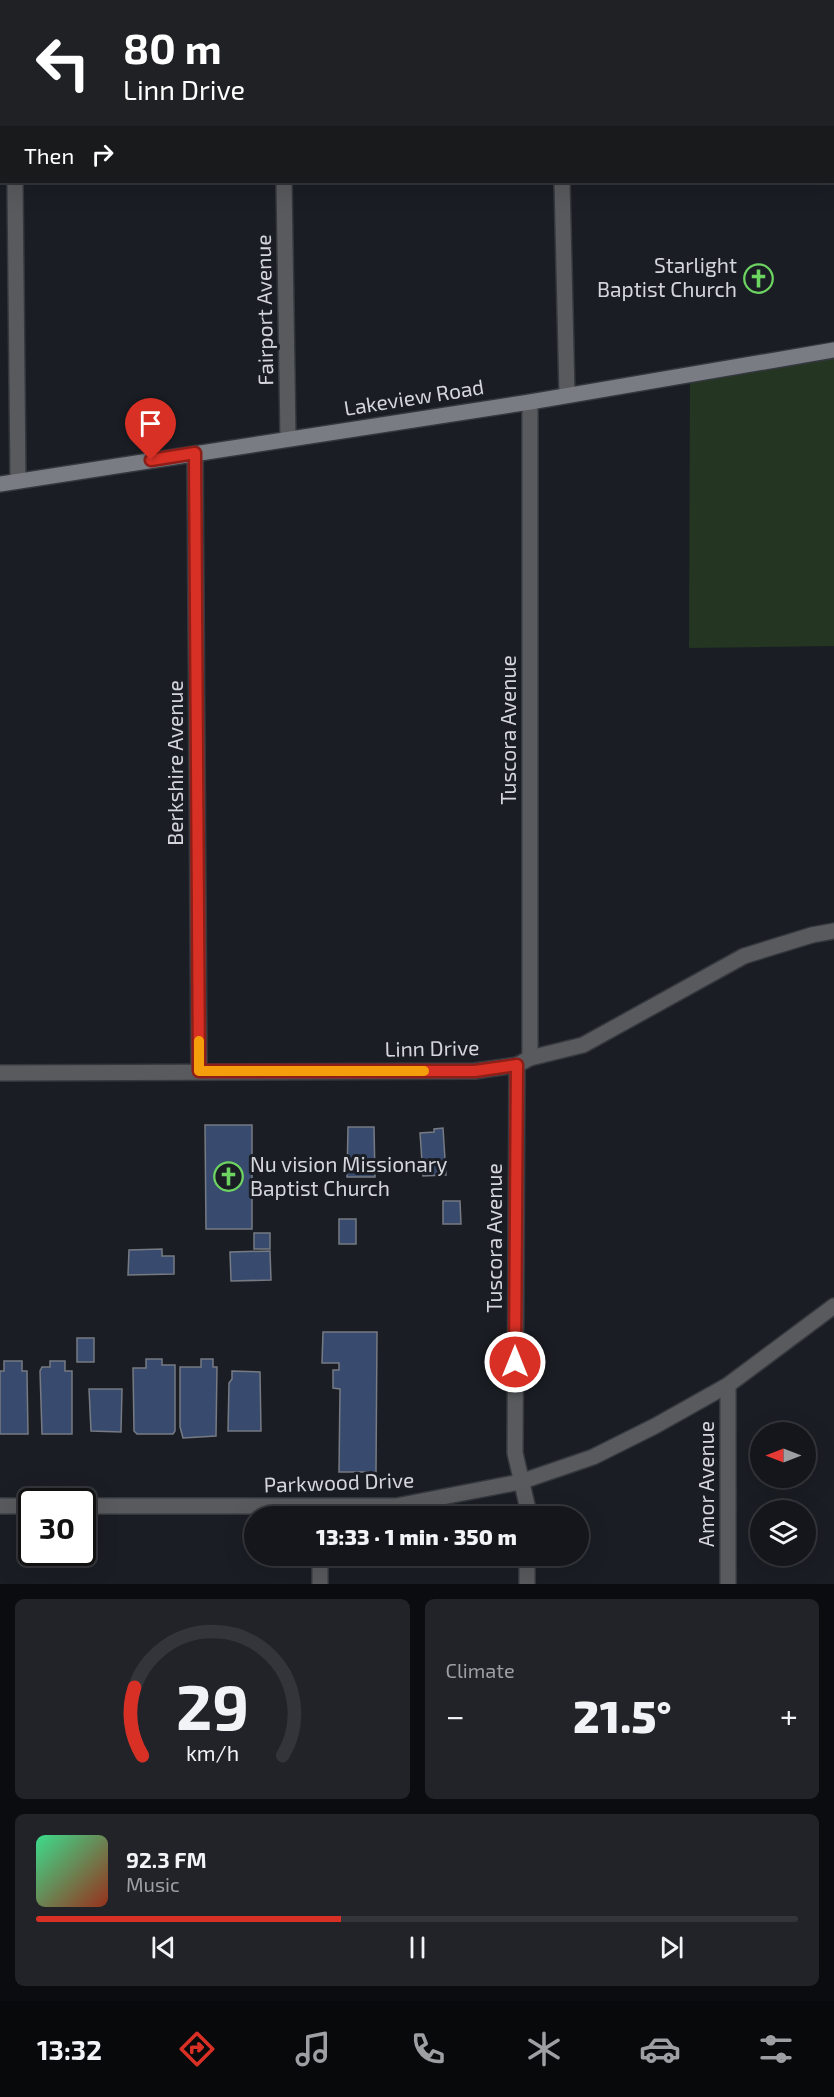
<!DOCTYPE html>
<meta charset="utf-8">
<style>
:root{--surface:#14161b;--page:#212328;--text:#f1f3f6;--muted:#9d9fa3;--line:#33353a;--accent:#d93025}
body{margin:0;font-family:"Exo 2",sans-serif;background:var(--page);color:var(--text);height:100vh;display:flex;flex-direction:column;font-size:22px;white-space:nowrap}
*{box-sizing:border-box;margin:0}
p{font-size:20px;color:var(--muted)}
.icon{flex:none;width:33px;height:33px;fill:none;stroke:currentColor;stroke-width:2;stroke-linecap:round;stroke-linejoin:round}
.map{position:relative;height:1584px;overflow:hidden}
.details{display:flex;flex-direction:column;gap:15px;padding:15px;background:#0b0c0f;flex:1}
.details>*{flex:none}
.hud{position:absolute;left:0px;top:0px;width:834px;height:183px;box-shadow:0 6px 24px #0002,0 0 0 2px var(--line);background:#202124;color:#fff;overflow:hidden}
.needle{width:39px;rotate:270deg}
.fabs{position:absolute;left:750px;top:1422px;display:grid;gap:12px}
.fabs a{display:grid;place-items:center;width:66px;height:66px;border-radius:50%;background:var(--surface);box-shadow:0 6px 24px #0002,0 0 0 2px var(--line);font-size:30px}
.speed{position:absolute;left:18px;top:1488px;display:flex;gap:12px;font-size:30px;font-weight:700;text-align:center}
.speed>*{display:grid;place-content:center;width:78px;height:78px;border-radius:50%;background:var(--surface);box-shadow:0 6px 24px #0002,0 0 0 2px var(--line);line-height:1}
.speed .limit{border:3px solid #111;border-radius:9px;background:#fff;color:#111}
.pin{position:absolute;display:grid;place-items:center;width:51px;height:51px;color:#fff;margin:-62px -26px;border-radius:50% 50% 50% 0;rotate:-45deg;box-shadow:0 0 6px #0007}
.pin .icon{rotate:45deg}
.me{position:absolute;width:66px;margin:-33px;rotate:0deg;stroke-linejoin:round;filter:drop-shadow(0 0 4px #0008)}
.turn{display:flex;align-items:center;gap:21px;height:126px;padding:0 24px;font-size:27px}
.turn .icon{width:78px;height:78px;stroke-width:2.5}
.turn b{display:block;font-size:42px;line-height:51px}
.then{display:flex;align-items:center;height:57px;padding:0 24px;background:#0003;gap:12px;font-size:22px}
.big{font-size:45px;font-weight:800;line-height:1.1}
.details .tile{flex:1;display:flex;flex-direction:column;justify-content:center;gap:9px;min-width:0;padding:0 21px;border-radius:9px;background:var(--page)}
.details .dial{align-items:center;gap:0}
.dial svg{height:156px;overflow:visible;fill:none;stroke:var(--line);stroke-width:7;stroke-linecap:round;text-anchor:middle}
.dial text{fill:var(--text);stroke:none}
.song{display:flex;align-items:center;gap:18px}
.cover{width:72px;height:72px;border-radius:9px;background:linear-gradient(135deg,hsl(150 70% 55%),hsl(10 70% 35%))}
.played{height:6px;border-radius:3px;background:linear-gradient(90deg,var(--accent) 40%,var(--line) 40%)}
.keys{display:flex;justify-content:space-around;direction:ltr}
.heat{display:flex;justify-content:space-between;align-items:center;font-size:33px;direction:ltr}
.details .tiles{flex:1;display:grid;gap:15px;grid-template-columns:1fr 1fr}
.tile:last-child{grid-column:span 2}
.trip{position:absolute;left:244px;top:1506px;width:345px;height:60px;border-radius:30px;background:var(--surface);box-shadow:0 6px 24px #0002,0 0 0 2px var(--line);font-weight:800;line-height:60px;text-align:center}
.dock{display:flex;height:96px;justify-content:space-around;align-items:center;background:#08090b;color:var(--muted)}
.dock .icon{width:42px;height:42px}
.dock .on{color:var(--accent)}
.dock b{font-size:27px;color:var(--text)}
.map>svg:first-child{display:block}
.green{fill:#243522}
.building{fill:#384b6e;stroke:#767a82;stroke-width:1.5}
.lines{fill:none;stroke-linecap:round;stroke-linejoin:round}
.street-casing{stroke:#34383e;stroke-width:18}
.secondary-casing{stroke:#34383e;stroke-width:18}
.street{stroke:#585a5d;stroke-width:15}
.secondary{stroke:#797c82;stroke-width:15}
.route-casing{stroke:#8d1f18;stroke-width:15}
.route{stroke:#d93025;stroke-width:10}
.slow{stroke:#f59e0b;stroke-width:10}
.labels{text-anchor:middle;stroke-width:6;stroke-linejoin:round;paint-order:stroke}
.poi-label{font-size:21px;fill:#d4d6db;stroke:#1a1e24;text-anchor:end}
.street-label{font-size:21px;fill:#d4d6db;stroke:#1a1e24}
</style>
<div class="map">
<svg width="834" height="1584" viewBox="0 0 834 1584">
<rect width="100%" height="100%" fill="#1a1e24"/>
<path class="green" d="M834,350V646L689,648L690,375Z"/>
<g class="building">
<path d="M205,1125H252V1229H206Z"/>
<path d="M348,1127H374L375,1177H347Z"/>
<path d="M443,1128L446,1175L423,1176L420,1133L434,1132V1129Z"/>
<path d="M443,1201H460L461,1224H443Z"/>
<rect x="339" y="1219" width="17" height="25"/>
<rect x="254" y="1233" width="16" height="16"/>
<path d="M162,1249V1256H174V1274L128,1275L129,1250Z"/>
<path d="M270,1251L271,1280L231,1281L230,1252Z"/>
<path d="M323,1332H377L376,1472H339L340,1389L333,1388V1370H339V1363H322Z"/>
<rect x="77" y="1338" width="17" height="24"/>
<path d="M146,1359H162V1365H175V1431L173,1434H137L134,1431L133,1368H146Z"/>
<path d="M201,1359H213V1367H217L216,1436L183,1438L180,1427V1367H201Z"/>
<path d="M4,1361H22V1371H27L28,1434H0V1371H4Z"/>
<path d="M50,1361H65V1371H72V1434H42L40,1371L42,1367H50Z"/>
<path d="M232,1371L260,1372L261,1431H228L229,1383L232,1379Z"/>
<path d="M89,1389H122L121,1432L91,1431Z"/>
</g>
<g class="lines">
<defs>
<g id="street">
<path d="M14,0V2"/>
<path d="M281,0V2"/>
<path d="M558,0V2"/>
<path d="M15,182L18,481"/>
<path d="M284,182L288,438"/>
<path d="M562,182L567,395"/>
<path d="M530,402V1058"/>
<path d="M195,454L199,1071"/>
<path d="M517,1065L515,1453L527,1505V1516"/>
<path d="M0,1073L475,1071L517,1065L530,1058L583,1045L744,956L812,935L834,931"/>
<path d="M728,1385V1584"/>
<path d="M0,1506H32"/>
<path d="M82,1506H396L520,1482L593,1457L655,1426L728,1385L834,1306"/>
<path d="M320,1584V1556"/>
<path d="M527,1584V1556"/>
</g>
<path id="secondary" d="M0,484L530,402L834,350"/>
</defs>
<use href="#street" class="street-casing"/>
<use href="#secondary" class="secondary-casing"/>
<use href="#street" class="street"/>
<use href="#secondary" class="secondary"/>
</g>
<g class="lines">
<defs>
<path id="route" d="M151,460L195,453L199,1071H475L517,1065L515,1362"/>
</defs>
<use href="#route" class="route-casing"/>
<use href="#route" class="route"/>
<path class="slow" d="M199,1041V1071H424"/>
</g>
<defs>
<symbol id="church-ring" viewBox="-11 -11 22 22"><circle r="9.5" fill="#1a1e24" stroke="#6dd361" stroke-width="1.5"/><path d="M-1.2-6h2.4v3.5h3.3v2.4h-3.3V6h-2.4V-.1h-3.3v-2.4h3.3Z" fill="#6dd361"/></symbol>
</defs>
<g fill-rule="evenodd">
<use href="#church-ring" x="742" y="262" width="33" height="33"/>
<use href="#church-ring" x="212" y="1160" width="33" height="33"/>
</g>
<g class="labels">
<g class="poi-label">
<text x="737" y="273">Starlight<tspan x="737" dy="24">Baptist Church</tspan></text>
<text x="250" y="1172" text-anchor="start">Nu vision Missionary<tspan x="250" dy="24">Baptist Church</tspan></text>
</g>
<g class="street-label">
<text transform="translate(265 310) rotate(-91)" y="7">Fairport Avenue</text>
<text transform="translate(414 398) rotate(-9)" y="7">Lakeview Road</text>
<text transform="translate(509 730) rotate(-90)" y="7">Tuscora Avenue</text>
<text transform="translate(176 763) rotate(-90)" y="7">Berkshire Avenue</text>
<text transform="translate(432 1049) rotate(-1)" y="7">Linn Drive</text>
<text transform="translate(495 1238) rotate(-90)" y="7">Tuscora Avenue</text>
<text transform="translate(339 1483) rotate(-2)" y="7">Parkwood Drive</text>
<text transform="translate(707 1484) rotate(-90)" y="7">Amor Avenue</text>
</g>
</g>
</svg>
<div class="fabs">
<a><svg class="needle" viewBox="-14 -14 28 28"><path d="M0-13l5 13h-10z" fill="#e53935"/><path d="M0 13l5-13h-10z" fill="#9d9fa3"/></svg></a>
<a><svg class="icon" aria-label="layers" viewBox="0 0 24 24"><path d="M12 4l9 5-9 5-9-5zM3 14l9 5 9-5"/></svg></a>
</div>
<div class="speed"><div class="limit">30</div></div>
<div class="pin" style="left:151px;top:460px;background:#d93025"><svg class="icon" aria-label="arrive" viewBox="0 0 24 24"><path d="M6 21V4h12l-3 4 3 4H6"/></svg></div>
<svg class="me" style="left:515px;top:1362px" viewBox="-20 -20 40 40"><circle r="17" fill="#d93025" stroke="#fff" stroke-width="3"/><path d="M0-11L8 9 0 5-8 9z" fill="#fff"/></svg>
<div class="trip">13:33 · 1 min · 350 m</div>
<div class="hud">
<div class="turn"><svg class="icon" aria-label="left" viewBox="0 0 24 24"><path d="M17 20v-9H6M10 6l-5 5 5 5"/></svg><div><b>80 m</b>Linn Drive</div></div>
<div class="then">Then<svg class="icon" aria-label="right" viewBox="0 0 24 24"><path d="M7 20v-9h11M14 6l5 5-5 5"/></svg></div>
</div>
</div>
<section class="details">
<div class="tiles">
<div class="tile dial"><svg viewBox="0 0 100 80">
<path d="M14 69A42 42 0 1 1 86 69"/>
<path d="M14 69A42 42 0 0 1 10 34" stroke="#d93025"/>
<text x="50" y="56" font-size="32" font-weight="700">29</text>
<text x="50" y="72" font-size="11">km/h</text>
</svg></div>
<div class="tile"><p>Climate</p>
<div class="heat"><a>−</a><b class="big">21.5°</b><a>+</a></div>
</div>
<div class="tile">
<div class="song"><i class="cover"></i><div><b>92.3 FM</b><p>Music</p></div></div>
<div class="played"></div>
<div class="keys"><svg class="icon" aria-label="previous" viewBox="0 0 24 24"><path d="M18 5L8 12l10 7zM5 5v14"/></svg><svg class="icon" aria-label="pause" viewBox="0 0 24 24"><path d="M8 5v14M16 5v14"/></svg><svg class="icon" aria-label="next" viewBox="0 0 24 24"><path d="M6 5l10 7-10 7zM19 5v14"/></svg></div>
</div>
</div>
</section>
<nav class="dock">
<b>13:32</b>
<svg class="icon on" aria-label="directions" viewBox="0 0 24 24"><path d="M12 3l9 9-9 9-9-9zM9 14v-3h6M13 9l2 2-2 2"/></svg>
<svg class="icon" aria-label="music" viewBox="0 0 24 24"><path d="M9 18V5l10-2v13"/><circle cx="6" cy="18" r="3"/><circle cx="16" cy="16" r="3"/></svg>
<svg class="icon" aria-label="phone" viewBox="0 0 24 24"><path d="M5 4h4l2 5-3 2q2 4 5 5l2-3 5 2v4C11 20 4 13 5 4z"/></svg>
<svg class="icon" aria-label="climate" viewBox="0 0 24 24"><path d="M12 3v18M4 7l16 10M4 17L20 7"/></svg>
<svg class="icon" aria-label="car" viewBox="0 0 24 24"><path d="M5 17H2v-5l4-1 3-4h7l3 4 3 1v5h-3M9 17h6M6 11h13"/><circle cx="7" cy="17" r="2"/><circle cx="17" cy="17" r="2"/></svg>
<svg class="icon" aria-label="filters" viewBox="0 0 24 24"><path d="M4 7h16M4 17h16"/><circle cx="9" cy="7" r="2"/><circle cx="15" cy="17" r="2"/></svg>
</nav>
